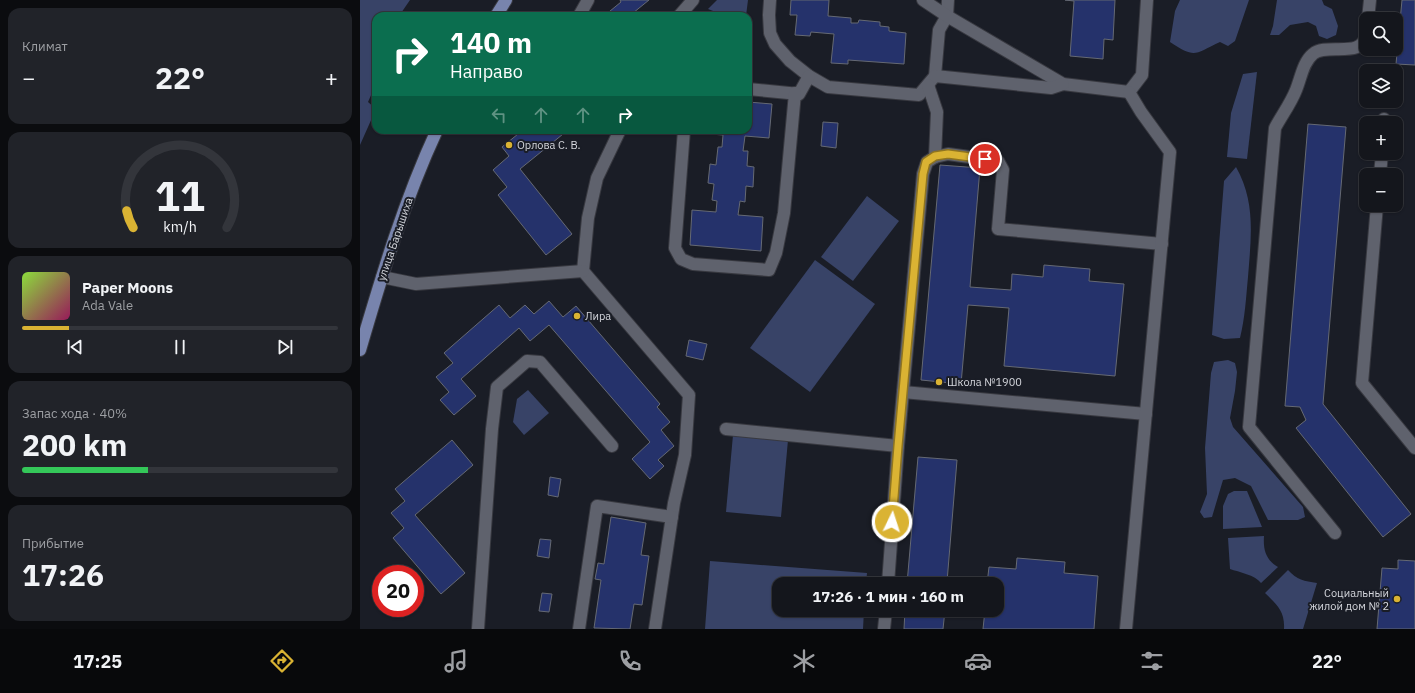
<!DOCTYPE html>
<html lang="ru">
<meta charset="utf-8">
<style>
:root{--surface:#14161c;--page:#212329;--text:#f1f3f6;--muted:#9d9fa3;--line:#33353b;--accent:#dab333}
body{margin:0;font-family:"IBM Plex Sans",sans-serif;background:var(--page);color:var(--text);height:100vh;display:flex;flex-direction:column;font-size:15px;white-space:nowrap}
*{box-sizing:border-box;margin:0}
p{font-size:13px;color:var(--muted)}
.icon{flex:none;width:22px;height:22px;fill:none;stroke:currentColor;stroke-width:2;stroke-linecap:round;stroke-linejoin:round}
.map{position:relative;flex:1;overflow:hidden}
.drawer{display:flex;flex-direction:column;gap:8px;padding:8px;background:#0b0c0f;width:360px}
.drawer>*{flex:none}
.top-card{position:absolute;left:12px;top:12px;width:380px;height:122px;border-radius:12px;box-shadow:0 1px 3px #0004,0 0 0 1px var(--line);background:#0b6e4f;color:#fff;overflow:hidden}
.buttons{position:absolute;left:999px;top:12px;display:grid;gap:8px}
.buttons a{display:grid;place-items:center;width:44px;height:44px;border-radius:8px;background:var(--surface);box-shadow:0 1px 3px #0004,0 0 0 1px var(--line);font-size:20px}
.speed{position:absolute;left:12px;top:565px;display:flex;gap:8px;font-size:20px;font-weight:700;text-align:center}
.speed>*{display:grid;place-content:center;width:52px;height:52px;border-radius:50%;background:var(--surface);box-shadow:0 1px 3px #0004,0 0 0 1px var(--line);line-height:1}
.speed .limit{border:6px solid #d22;background:#fff;color:#111}
.pin{position:absolute;display:grid;place-items:center;width:34px;height:34px;color:#fff;margin:-17px;border:2px solid #fff;border-radius:50%;box-shadow:0 1px 4px #0007}
.me{position:absolute;width:44px;margin:-22px;rotate:4deg;stroke-linejoin:round;filter:drop-shadow(0 0 3px #0008)}
.turn{display:flex;align-items:center;gap:14px;height:84px;padding:0 12px;font-size:18px}
.turn .icon{width:52px;height:52px;stroke-width:2.5}
.turn b{display:block;font-size:28px;line-height:34px}
.lanes{display:flex;align-items:center;height:38px;padding:0 12px;background:#0003;justify-content:center;gap:20px;direction:ltr}
.lanes .off{opacity:.35}
.big{font-size:30px;font-weight:700;line-height:1.1}
.drawer .card{flex:1;display:flex;flex-direction:column;justify-content:center;gap:6px;min-width:0;padding:0 14px;border-radius:12px;background:var(--page)}
.drawer .dial{align-items:center;gap:0}
.dial svg{height:104px;overflow:visible;fill:none;stroke:var(--line);stroke-width:7;stroke-linecap:round;text-anchor:middle}
.dial text{fill:var(--text);stroke:none}
.song{display:flex;align-items:center;gap:12px}
.cover{width:48px;height:48px;border-radius:6px;background:linear-gradient(135deg,hsl(90 70% 55%),hsl(330 70% 35%))}
.played{height:4px;border-radius:2px;background:linear-gradient(90deg,var(--accent) 15%,var(--line) 15%)}
.keys{display:flex;justify-content:space-around;direction:ltr}
.heat{display:flex;justify-content:space-between;align-items:center;font-size:22px;direction:ltr}
.charge{height:6px;border-radius:3px;background:linear-gradient(90deg,#34c759 40%,var(--line) 0)}
.trip{position:absolute;left:412px;top:577px;width:232px;height:40px;border-radius:12px;background:var(--surface);box-shadow:0 1px 3px #0004,0 0 0 1px var(--line);font-weight:700;line-height:40px;text-align:center}
.dock{display:flex;height:64px;justify-content:space-around;align-items:center;background:#08090b;color:var(--muted)}
.dock .icon{width:28px;height:28px}
.dock .on{color:var(--accent)}
.dock b{font-size:18px;color:var(--text)}
main{display:flex;flex:1;min-height:0}
.map>svg:first-child{display:block}
.green{fill:#384367}
.building{fill:#25326b;stroke:#656973}
.lines{fill:none;stroke-linecap:round;stroke-linejoin:round}
.minor-casing{stroke:#383940;stroke-width:14}
.major-casing{stroke:#383940;stroke-width:14}
.minor{stroke:#5f626d;stroke-width:12}
.major{stroke:#7884ad;stroke-width:12}
.route-casing{stroke:#8e7421;stroke-width:10}
.route{stroke:#dab333;stroke-width:7}
.poi-dot{fill:#dab333;stroke:#1a1d26;stroke-width:1.5}
.labels{text-anchor:middle;stroke-width:4;stroke-linejoin:round;paint-order:stroke}
.poi-label{font-size:11px;fill:#d5d7dd;stroke:#1a1d26;text-anchor:start}
.street-label{font-size:11px;fill:#d5d7dd;stroke:#1a1d26}
</style>
<main>
<section class="drawer">
<div class="card"><p>Климат</p>
<div class="heat"><a>−</a><b class="big">22°</b><a>+</a></div>
</div>
<div class="card dial"><svg viewBox="0 0 100 80">
<path d="M14 69A42 42 0 1 1 86 69"/>
<path d="M14 69A42 42 0 0 1 9 56" stroke="#dab333"/>
<text x="50" y="56" font-size="32" font-weight="700">11</text>
<text x="50" y="72" font-size="11">km/h</text>
</svg></div>
<div class="card">
<div class="song"><i class="cover"></i><div><b>Paper Moons</b><p>Ada Vale</p></div></div>
<div class="played"></div>
<div class="keys"><svg class="icon" aria-label="previous" viewBox="0 0 24 24"><path d="M18 5L8 12l10 7zM5 5v14"/></svg><svg class="icon" aria-label="pause" viewBox="0 0 24 24"><path d="M8 5v14M16 5v14"/></svg><svg class="icon" aria-label="next" viewBox="0 0 24 24"><path d="M6 5l10 7-10 7zM19 5v14"/></svg></div>
</div>
<div class="card"><p>Запас хода · 40%</p><b class="big">200 km</b><div class="charge"></div></div>
<div class="card"><p>Прибытие</p><b class="big">17:26</b></div>
</section>
<div class="map">
<svg width="1055" height="629" viewBox="0 0 1055 629">
<rect width="100%" height="100%" fill="#1a1d26"/>
<g class="green">
<path d="M0,0H50L39,16H16V84L8,102L16,109L0,145Z"/>
<path d="M357,0H388L386,16H366L348,9Z"/>
<path d="M820,0H889L875,41L868,46L860,42C834,54 836,59 810,42L815,11Z"/>
<path d="M917,0H962L964,5L972,9L978,26L976,35L967,39L959,36L956,26L948,22L930,25L919,35H910L913,26Z"/>
<path d="M897,72L887,159L867,157L871,113L883,74Z"/>
<path d="M876,167C896,202 891,238 888,277C886,298 885,318 880,338L864,339L852,335L864,181Z"/>
<path d="M507,196L539,221L493,281L461,257Z"/>
<path d="M455,260L515,304L450,392L390,348Z"/>
<path d="M868,360L875,363L877,372L875,391L870,418L873,427L943,507L945,517L938,520H908L891,486L875,478L863,480L852,517L844,518L840,512L847,494L845,448L851,373L854,362Z"/>
<path d="M168,390L189,413L164,435L153,422L157,399Z"/>
<path d="M373,435L428,440L421,517L366,512Z"/>
<path d="M874,491H887L902,527L863,529V506L868,494Z"/>
<path d="M904,536C903,550 906,560 918,567L901,583C895,575 879,572 870,569L868,538Z"/>
<path d="M350,561L507,573L506,584H419V610H504L503,629H345Z"/>
<path d="M928,570C937,580 944,581 957,583L943,629H924C925,611 917,605 905,593Z"/>
</g>
<g class="building">
<path d="M260,0H289L273,13L276,16H244L261,2Z"/>
<path d="M431,0H469L468,16L491,18V23H498L499,20L520,22V26L529,27V31L546,33L544,64L488,60V64L471,63L474,34L451,32L450,36L435,35L437,15H430Z"/>
<path d="M705,0H755L753,40L744,39L743,59L710,56L714,1Z"/>
<path d="M1042,0H1055V65L1036,64Z"/>
<path d="M388,102L412,104L409,138L385,136L383,151H388L387,166L394,167L393,187L386,186L385,202L380,201L378,215L403,217L401,251L330,245L332,210L356,212L357,201L352,200L354,184L348,183L350,164L356,165L358,147H362L363,135L337,133L338,130H388Z"/>
<path d="M463,122L478,123L476,148L461,146Z"/>
<path d="M948,124L986,127L963,404L1051,514L1023,537L936,428L946,420L940,407L925,406Z"/>
<path d="M154,130H208L160,169L212,234L186,255L138,195L147,187L133,170L149,156L142,147L158,134Z"/>
<path d="M580,165L620,168L610,287L651,290L652,274L683,277L684,265L730,269L729,281L764,284L755,376L644,366L649,308L608,305L601,384L561,380Z"/>
<path d="M189,301L203,317L216,306L300,404L297,407L310,422L301,430L314,446L298,460L304,466L290,479L272,459L290,442L189,325L170,341L159,328L101,379L116,396L94,415L80,400L89,392L76,377L93,363L84,353L139,305L150,318L165,305L174,314Z"/>
<path d="M329,340L347,344L343,360L326,356Z"/>
<path d="M92,440L113,465L55,515L105,573L81,594L33,538L44,528L31,513L45,501L35,489Z"/>
<path d="M558,457L597,460L587,582L605,584H547Z"/>
<path d="M190,477L201,479L198,497L188,495Z"/>
<path d="M251,517L286,523L281,555L289,556L282,605L274,604L270,629L234,628L241,580L235,579L238,563L244,564Z"/>
<path d="M180,539L191,540L189,558L177,556Z"/>
<path d="M657,558L705,562L704,573L738,576L734,629H623L625,610H637V584H627L629,567L656,569Z"/>
<path d="M1038,560L1055,561V629H1017L1022,568L1038,569Z"/>
<path d="M182,593L192,594L189,612L179,611Z"/>
<path d="M545,610H585L583,629H544Z"/>
</g>
<g class="lines">
<defs>
<g id="minor">
<path d="M410,0L409,15L410,33L415,44L430,61L449,76L468,87L559,95L575,76L579,30L587,16L588,0"/>
<path d="M563,0L587,16L703,84L769,92L782,75L787,0"/>
<path d="M219,16L228,0"/>
<path d="M319,16L333,0"/>
<path d="M1008,19L1010,0"/>
<path d="M575,76L691,88L703,84"/>
<path d="M568,85L577,112L575,157"/>
<path d="M388,89L439,94L449,76"/>
<path d="M1024,123V119"/>
<path d="M260,130L237,178L228,218L223,271L329,395L325,455L314,503L295,629"/>
<path d="M324,130L315,248L321,259L333,264L409,270L416,253L424,213L435,93"/>
<path d="M1020,175L1022,153"/>
<path d="M1017,205L1002,383L1055,448"/>
<path d="M22,277L56,284L223,271"/>
<path d="M543,392L786,414"/>
<path d="M366,429L538,446"/>
<path d="M975,533L889,427L915,128C922,115 931,103 936,90C941,78 943,62 953,54C967,42 1003,60 1006,34"/>
<path d="M528,584L538,446L563,174L567,162L575,157L588,154L638,161L643,170L638,229L802,244"/>
<path d="M118,629L132,429L137,387L167,361L180,362L252,446"/>
<path d="M219,629L237,506L312,517"/>
<path d="M524,629L526,610"/>
<path d="M766,629L810,152L781,112L769,92"/>
</g>
<g id="major">
<path d="M136,16L146,0"/>
<path d="M0,350C22,275 44,201 77,130"/>
</g>
</defs>
<use href="#minor" class="minor-casing"/>
<use href="#major" class="major-casing"/>
<use href="#minor" class="minor"/>
<use href="#major" class="major"/>
</g>
<g class="lines">
<defs>
<path id="route" d="M532,522L538,446L563,174L566,162L575,156L588,154L625,159"/>
</defs>
<use href="#route" class="route-casing"/>
<use href="#route" class="route"/>
</g>
<g class="poi-dot">
<circle cx="149" cy="145" r="4"/>
<circle cx="217" cy="316" r="4"/>
<circle cx="579" cy="382" r="4"/>
<circle cx="1037" cy="599" r="4"/>
</g>
<g class="labels">
<g class="poi-label">
<text x="157" y="149">Орлова С. В.</text>
<text x="225" y="320">Лира</text>
<text x="587" y="386">Школа №1900</text>
<text x="1029" y="597" text-anchor="end">Социальный<tspan x="1029" dy="13">жилой дом № 2</tspan></text>
</g>
<g class="street-label">
<text transform="translate(35 239) rotate(-71)" y="4">улица Барышиха</text>
</g>
</g>
</svg>
<div class="buttons">
<a><svg class="icon" aria-label="search" viewBox="0 0 24 24"><circle cx="10" cy="10" r="6"/><path d="M15 15l6 6"/></svg></a>
<a><svg class="icon" aria-label="layers" viewBox="0 0 24 24"><path d="M12 4l9 5-9 5-9-5zM3 14l9 5 9-5"/></svg></a>
<a>+</a>
<a>−</a>
</div>
<div class="speed"><div class="limit">20</div></div>
<div class="pin" style="left:625px;top:159px;background:#d93025"><svg class="icon" aria-label="arrive" viewBox="0 0 24 24"><path d="M6 21V4h12l-3 4 3 4H6"/></svg></div>
<svg class="me" style="left:532px;top:522px" viewBox="-20 -20 40 40"><circle r="17" fill="#dab333" stroke="#fff" stroke-width="3"/><path d="M0-11L8 9 0 5-8 9z" fill="#fff"/></svg>
<div class="trip">17:26 · 1 мин · 160 m</div>
<div class="top-card">
<div class="turn"><svg class="icon" aria-label="right" viewBox="0 0 24 24"><path d="M7 20v-9h11M14 6l5 5-5 5"/></svg><div><b>140 m</b>Направо</div></div>
<div class="lanes"><svg class="icon off" aria-label="left" viewBox="0 0 24 24"><path d="M17 20v-9H6M10 6l-5 5 5 5"/></svg><svg class="icon off" aria-label="ahead" viewBox="0 0 24 24"><path d="M12 20V5M6 11l6-6 6 6"/></svg><svg class="icon off" aria-label="ahead" viewBox="0 0 24 24"><path d="M12 20V5M6 11l6-6 6 6"/></svg><svg class="icon" aria-label="right" viewBox="0 0 24 24"><path d="M7 20v-9h11M14 6l5 5-5 5"/></svg></div>
</div>
</div>
</main>
<nav class="dock">
<b>17:25</b>
<svg class="icon on" aria-label="directions" viewBox="0 0 24 24"><path d="M12 3l9 9-9 9-9-9zM9 14v-3h6M13 9l2 2-2 2"/></svg>
<svg class="icon" aria-label="music" viewBox="0 0 24 24"><path d="M9 18V5l10-2v13"/><circle cx="6" cy="18" r="3"/><circle cx="16" cy="16" r="3"/></svg>
<svg class="icon" aria-label="phone" viewBox="0 0 24 24"><path d="M5 4h4l2 5-3 2q2 4 5 5l2-3 5 2v4C11 20 4 13 5 4z"/></svg>
<svg class="icon" aria-label="climate" viewBox="0 0 24 24"><path d="M12 3v18M4 7l16 10M4 17L20 7"/></svg>
<svg class="icon" aria-label="car" viewBox="0 0 24 24"><path d="M5 17H2v-5l4-1 3-4h7l3 4 3 1v5h-3M9 17h6M6 11h13"/><circle cx="7" cy="17" r="2"/><circle cx="17" cy="17" r="2"/></svg>
<svg class="icon" aria-label="filters" viewBox="0 0 24 24"><path d="M4 7h16M4 17h16"/><circle cx="9" cy="7" r="2"/><circle cx="15" cy="17" r="2"/></svg>
<b>22°</b>
</nav>
